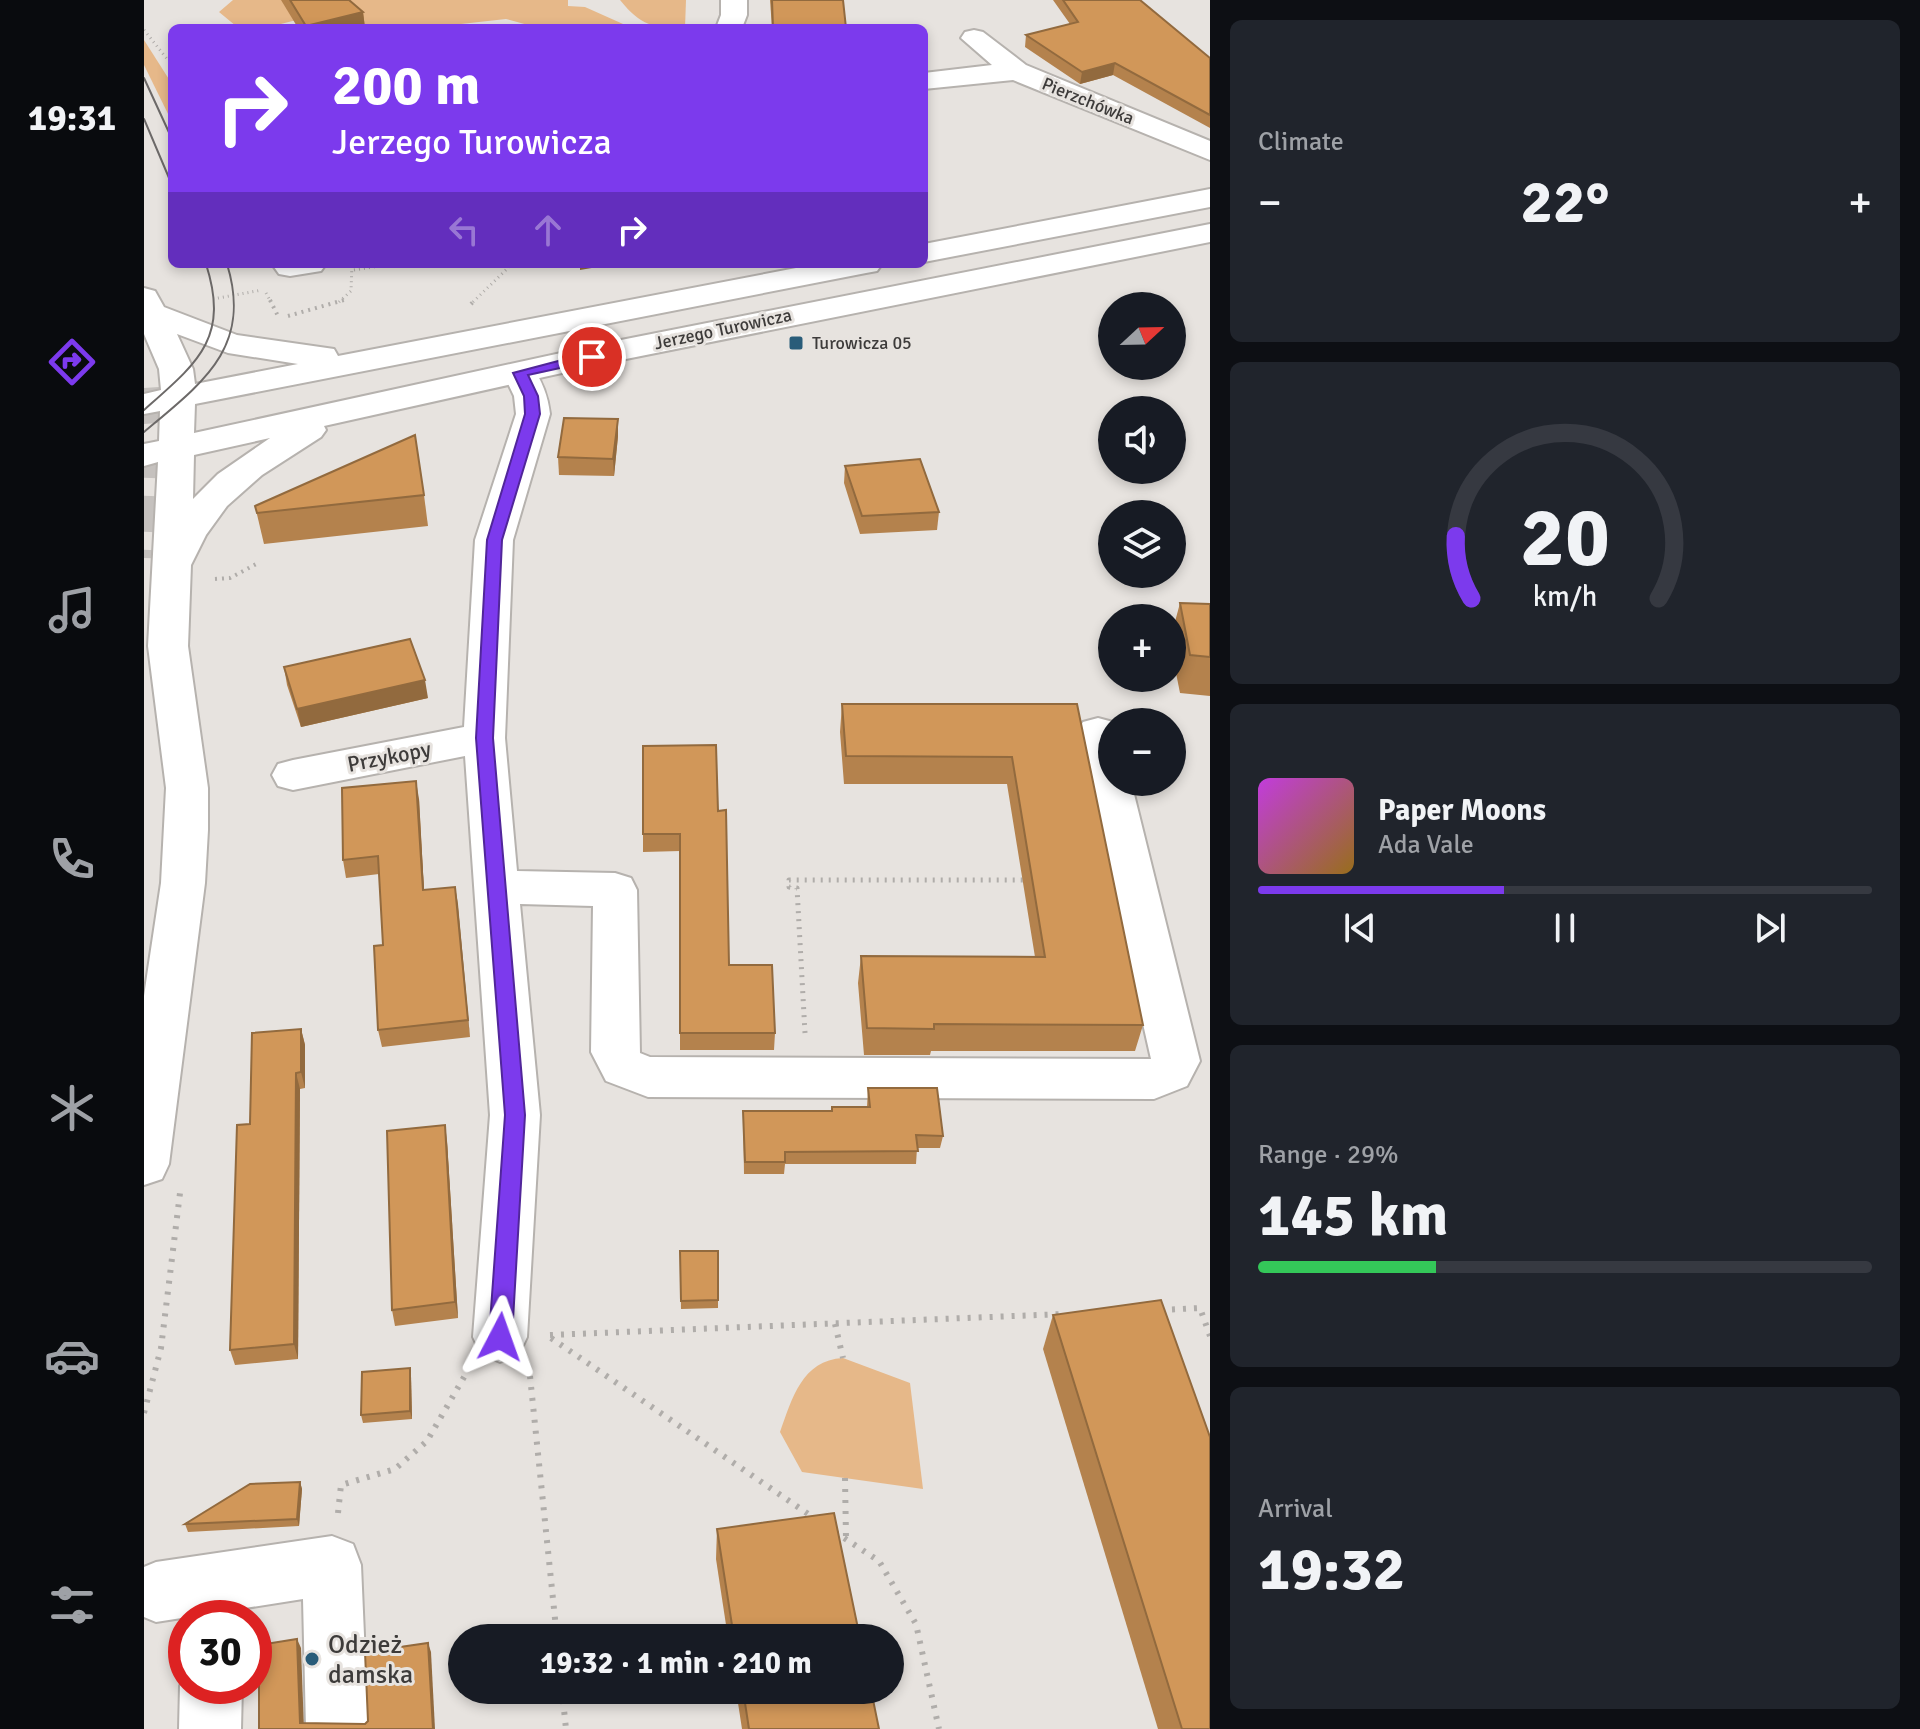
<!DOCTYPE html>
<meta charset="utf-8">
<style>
:root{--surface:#171b24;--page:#20242c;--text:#f1f3f6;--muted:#9ea1a6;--line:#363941;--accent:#7c3aed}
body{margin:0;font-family:Signika,sans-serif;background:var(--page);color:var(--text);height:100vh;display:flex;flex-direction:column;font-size:30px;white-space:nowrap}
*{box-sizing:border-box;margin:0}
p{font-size:26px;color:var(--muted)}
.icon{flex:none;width:44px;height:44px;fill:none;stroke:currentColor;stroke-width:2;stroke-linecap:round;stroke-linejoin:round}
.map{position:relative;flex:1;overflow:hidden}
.drawer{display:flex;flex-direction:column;gap:20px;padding:20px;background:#0d0f14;width:710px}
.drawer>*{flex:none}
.top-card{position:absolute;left:24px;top:24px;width:760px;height:244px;border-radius:12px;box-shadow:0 4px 12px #0003;background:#7c3aed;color:#fff;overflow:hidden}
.needle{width:52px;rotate:68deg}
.buttons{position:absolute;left:954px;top:292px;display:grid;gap:16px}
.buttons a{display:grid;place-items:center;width:88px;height:88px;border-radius:50%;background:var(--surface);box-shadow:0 4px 12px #0003;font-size:40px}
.speed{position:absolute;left:24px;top:1600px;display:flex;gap:16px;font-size:40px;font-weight:700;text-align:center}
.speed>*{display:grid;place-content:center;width:104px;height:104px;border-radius:50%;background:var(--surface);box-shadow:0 4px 12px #0003;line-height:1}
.speed .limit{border:12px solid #d22;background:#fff;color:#111}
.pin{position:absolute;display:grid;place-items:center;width:68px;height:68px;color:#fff;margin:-34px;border:4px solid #fff;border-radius:50%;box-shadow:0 2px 8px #0007}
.me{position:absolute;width:88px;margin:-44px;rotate:4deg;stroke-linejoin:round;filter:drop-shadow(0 0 6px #0008)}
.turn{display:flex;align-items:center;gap:28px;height:168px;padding:0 32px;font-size:36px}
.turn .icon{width:104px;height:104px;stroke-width:2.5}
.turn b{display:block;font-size:56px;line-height:68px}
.lanes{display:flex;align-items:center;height:76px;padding:0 32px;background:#0003;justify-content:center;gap:40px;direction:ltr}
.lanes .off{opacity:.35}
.big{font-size:60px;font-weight:700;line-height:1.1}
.drawer .tile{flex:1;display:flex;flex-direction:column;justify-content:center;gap:12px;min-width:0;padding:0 28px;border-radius:12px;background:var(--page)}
.drawer .dial{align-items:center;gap:0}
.dial svg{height:208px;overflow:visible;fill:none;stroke:var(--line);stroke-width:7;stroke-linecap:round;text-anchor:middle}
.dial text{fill:var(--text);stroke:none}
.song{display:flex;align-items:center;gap:24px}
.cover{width:96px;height:96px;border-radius:12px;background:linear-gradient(135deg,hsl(290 70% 55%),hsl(40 70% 35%))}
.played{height:8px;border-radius:4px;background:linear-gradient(90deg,var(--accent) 40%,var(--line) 40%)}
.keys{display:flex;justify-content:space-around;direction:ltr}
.heat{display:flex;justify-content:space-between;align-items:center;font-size:44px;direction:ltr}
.charge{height:12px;border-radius:6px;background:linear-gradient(90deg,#34c759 29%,var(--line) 0)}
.trip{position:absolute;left:304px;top:1624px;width:456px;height:80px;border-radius:40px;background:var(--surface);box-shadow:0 4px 12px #0003;font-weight:700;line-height:80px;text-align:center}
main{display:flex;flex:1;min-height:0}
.dock{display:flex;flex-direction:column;width:144px;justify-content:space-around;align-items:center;background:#090b0e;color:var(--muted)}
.dock .icon{width:56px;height:56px}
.dock .selected{color:var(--accent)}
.dock b{font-size:36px;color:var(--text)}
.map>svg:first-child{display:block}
.green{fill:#e6b889}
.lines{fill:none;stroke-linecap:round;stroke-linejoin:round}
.major-tunnel{stroke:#c5c1be;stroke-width:36;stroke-dasharray:36 18;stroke-linecap:butt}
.minor-casing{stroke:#b6b2ae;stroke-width:4}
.major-casing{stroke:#b6b2ae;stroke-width:4}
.path-far3{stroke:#b0adaa;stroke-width:3;stroke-dasharray:1 4;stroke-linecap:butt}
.path-far2{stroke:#b0adaa;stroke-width:4;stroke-dasharray:2 5;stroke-linecap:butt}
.path-far1{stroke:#b0adaa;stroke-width:5;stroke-dasharray:2 6;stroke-linecap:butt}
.path{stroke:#b0adaa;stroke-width:6;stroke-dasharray:3 8;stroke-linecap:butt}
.minor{fill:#fff;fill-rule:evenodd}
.major{fill:#fff;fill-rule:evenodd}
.tram{stroke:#6c6968;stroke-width:2}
.wall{fill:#b4824d}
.shaded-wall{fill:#926a3e}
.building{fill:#d19759;stroke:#926a3e;stroke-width:2}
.route{fill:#7c3aed;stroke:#51269a;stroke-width:2}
.poi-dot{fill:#295c79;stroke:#e7e3df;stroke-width:3}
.labels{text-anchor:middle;stroke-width:6;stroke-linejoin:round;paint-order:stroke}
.far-street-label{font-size:18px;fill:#3d3b3a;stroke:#e7e3df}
.far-poi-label{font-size:18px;fill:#3d3b3a;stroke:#e7e3df;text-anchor:start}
.street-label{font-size:22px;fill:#3d3b3a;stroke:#e7e3df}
.near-poi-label{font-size:26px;fill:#3d3b3a;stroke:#e7e3df;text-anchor:start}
</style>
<main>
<nav class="dock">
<b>19:31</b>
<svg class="icon selected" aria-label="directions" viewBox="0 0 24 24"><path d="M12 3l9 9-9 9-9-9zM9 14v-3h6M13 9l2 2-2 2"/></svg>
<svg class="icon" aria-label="music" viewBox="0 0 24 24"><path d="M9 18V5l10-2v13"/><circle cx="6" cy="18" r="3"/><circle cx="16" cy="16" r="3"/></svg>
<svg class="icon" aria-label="phone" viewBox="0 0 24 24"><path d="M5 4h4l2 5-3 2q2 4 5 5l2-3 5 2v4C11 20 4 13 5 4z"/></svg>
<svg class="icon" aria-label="climate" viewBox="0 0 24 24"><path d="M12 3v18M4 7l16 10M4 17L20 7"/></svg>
<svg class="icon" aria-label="car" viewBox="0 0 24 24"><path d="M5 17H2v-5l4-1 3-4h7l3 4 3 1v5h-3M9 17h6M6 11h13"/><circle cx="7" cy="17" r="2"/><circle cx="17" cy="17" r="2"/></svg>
<svg class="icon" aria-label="filters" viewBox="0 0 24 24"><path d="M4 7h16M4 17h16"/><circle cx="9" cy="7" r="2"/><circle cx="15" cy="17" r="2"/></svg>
</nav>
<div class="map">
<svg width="1066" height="1729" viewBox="0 0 1066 1729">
<rect width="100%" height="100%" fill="#e7e3df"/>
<g class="green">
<path d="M89,0H424V6L441,7L488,28H395L362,19L281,28H222L200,8L121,28H89L92,26L75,12Z"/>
<path d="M476,0H542L541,28C509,28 497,26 476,0Z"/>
<path d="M0,40L28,84V122L0,65Z"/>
<path d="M699,1358L766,1383L779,1489L658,1472L636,1432C648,1399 658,1360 699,1358Z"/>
</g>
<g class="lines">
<path class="major-tunnel" d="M0,388L4,441L0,558"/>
<defs>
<g id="minor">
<path d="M577,0H603V15L598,28H572L577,15Z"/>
<path d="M830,30L839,32L882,65L1066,141V160L869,80L780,89V73L848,65L817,38L821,32Z"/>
<path d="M132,264H182L177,271L146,276L135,274L130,267Z"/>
<path d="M376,363L388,366C398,381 404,396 406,414L369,540L361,738L373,871L471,873L487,878L493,890L496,1053L506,1057L1007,1059L933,732L939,722L954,718L969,722L968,782H987L1056,1061L1043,1086L1010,1099L504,1097L462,1081L447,1052L449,906L376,904L396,1115L383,1337L375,1354L356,1362L337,1354L329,1337L346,1115L321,756L149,790L134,786L128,775L134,764L149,760L320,727L331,540L372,414L370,396L359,373L364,366Z"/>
<path d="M188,1536L209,1544L217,1565L224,1729H162L159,1599L12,1622L0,1617V1567L12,1562Z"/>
<path d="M42,1672V1686H98L97,1729H35L36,1686Z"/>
</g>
<g id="major">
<path d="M1066,189V207L780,262V244Z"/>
<path d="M1066,224V242L472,361L180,426L182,430L177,437L118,475L83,506L62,535L47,565L44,646L64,788V830L61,883L25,1164L18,1179L0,1185V996L17,883L22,788L4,646L14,462L0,466V444L15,441L16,411L0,414V394L17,390L15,369L0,334V288L11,291L20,307L93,335L190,349L194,356L673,264H738L733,271L722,273L51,404L50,433L472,341ZM33,334L84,353L154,364L51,384L49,369ZM126,438L74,474L49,499L50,455Z"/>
</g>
</defs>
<use href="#minor" class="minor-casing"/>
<use href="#major" class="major-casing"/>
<g class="path-far3">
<path d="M0,30L28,65"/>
<path d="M210,270L248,264"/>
<path d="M122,293L127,302"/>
<path d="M69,299L118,290"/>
<path d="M195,302L207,291L208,264"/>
<path d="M329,302L368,264"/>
</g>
<g class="path-far2">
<path d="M126,300L134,316"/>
<path d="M327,304L331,300"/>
<path d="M144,316L200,300"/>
<path d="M71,579L86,578L116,562"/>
</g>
<path class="path-far1" d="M661,1033L653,888L645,887V880H879"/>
<g class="path">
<path d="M1017,1310L1056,1308L1066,1336"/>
<path d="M691,1324L699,1358"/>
<path d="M406,1335L919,1314"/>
<path d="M407,1338L673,1520"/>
<path d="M386,1376L413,1638"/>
<path d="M0,1413L17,1348L36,1193"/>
<path d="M701,1478L702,1538"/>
<path d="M194,1513L197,1485L251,1469L283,1441L323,1372"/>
<path d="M691,1532L735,1561L772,1624L795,1729"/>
<path d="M418,1690L422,1729"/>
</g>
<use href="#minor" class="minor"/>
<use href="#major" class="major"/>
<g class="tram">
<path d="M0,78L28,139"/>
<path d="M0,119L28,185"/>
<path d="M0,410C53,363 86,339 62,264"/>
<path d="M0,432C58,383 109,348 83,264"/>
</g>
</g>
<g class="wall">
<path d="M137,0H205L219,12L221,28H154Z"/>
<path d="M626,0H699L702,28H628Z"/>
<path d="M909,0H996L1066,58V128L969,75L936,84L881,47L882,35L926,24Z"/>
<path d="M474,419V436L470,476L415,475L414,457Z"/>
<path d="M701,466L795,512L793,530L716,534L700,483Z"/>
<path d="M280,495L284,526L120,544L111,506Z"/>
<path d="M1036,603L1066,604V696L1036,693L1028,653V633Z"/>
<path d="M140,667L284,698L157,727L143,685Z"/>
<path d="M698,704H933L999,1025L991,1051H787L786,1055H720L714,983L717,956L891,957L863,784H700L696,732Z"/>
<path d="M499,746L574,811L585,965L631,1033L630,1050H536V851L499,852Z"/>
<path d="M275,799L280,890L311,887L326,1037L238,1047L234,1030L239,945L235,874L202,878L199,860Z"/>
<path d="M157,1029L161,1045V1088L156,1089L154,1359L91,1365L86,1350Z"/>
<path d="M724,1088L799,1136L796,1148H773L772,1164H641L640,1174H600L599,1111H687L723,1107Z"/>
<path d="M303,1141L314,1318L251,1326L248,1310Z"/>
<path d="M536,1251L574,1300V1308L537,1309Z"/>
<path d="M909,1315L1066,1729H1014L899,1349Z"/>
<path d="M266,1368L267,1376L268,1419L219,1423L217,1415Z"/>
<path d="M156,1482L158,1489L155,1526L44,1532L41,1524Z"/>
<path d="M573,1529L716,1638H584L572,1559Z"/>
<path d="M592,1690H727L735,1729H598Z"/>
</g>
<g class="shaded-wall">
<path d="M219,12L221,28H163L162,26Z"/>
<path d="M971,63L969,75L936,84L938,72Z"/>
<path d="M436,264H471L436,270Z"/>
<path d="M474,419V436L470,476L469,459Z"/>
<path d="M281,680L284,698L157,727L153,709Z"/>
<path d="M272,781L275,799L281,908L279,890Z"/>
<path d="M311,887L314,904L326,1037L324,1020Z"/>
<path d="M157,1029L161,1045V1088L157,1072Z"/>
<path d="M152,1073L156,1089L154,1359L150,1344Z"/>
<path d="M301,1125L303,1141L314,1318L311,1302Z"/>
<path d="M266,1368L267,1376L268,1419L266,1411Z"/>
<path d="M156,1482L158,1489L155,1526L153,1519Z"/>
<path d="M153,1639L157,1648L160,1729L156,1723Z"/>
<path d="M284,1643L287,1652L291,1729H289Z"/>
</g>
<g class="building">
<path d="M146,0H205L219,12L162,26Z"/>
<path d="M628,0H699L702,28H629Z"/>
<path d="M919,0H996L1066,58V115L971,63L938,72L882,35L934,22Z"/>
<path d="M420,418L474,419L469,459L414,457Z"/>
<path d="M271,435L280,495L113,513L111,506Z"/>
<path d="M776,459L795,512L718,516L701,466Z"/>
<path d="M1036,603L1066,604V657L1046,655Z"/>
<path d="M266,639L281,680L153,709L140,667Z"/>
<path d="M698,704H933L999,1025L790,1024V1029L723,1028L717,956L901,957L868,757L702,756Z"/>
<path d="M572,745L574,811L582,810L585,965H628L631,1033H536V834H499V746Z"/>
<path d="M272,781L279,890L311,887L324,1020L234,1030L230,946L239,945L234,856L199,860L198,788Z"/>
<path d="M157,1029V1072L152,1073L150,1344L86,1350L93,1125L106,1124L108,1033Z"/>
<path d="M724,1088H793L799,1136L772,1135L774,1151L641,1152V1162H601L599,1111H688V1107H726Z"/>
<path d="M301,1125L311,1302L248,1310L243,1131Z"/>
<path d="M536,1251H574V1300L537,1301Z"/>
<path d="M1017,1300L1066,1437V1729H1038L909,1315Z"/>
<path d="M266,1368V1411L217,1415L218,1372Z"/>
<path d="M156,1482L153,1519L41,1524L106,1484Z"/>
<path d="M690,1513L716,1638H590L573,1529Z"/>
<path d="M153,1639L156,1723L221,1724L224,1721L221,1652L284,1643L289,1729H115V1645Z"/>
<path d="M599,1690H727L735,1729H605Z"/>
</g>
<path class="route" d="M448,352L453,354V360L384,375L394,396L396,414L358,540L349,738L381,1115L368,1337L364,1344L356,1347L349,1344L345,1337L361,1115L332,738L343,540L381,414L380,396L369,373Z"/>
<g class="poi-dot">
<rect x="644" y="335" width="16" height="16" rx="4"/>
<circle cx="168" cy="1659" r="8"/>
</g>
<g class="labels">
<g class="far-street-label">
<text transform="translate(944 101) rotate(22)" y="6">Pierzchówka</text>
<text transform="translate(579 329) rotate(-12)" y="6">Jerzego Turowicza</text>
</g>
<g class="far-poi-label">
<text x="668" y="349">Turowicza 05</text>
</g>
<g class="street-label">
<text transform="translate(245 756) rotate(-11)" y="8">Przykopy</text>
</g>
<g class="near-poi-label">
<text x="184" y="1653">Odzież<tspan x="184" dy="30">damska</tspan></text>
</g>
</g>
</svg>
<div class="buttons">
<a><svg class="needle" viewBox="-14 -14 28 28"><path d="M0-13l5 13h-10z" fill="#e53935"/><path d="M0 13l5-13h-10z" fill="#9ea1a6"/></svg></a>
<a><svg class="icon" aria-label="sound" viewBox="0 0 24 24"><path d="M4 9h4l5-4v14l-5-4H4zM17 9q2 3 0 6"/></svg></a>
<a><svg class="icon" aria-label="layers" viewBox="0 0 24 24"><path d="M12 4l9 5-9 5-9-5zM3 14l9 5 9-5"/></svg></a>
<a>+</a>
<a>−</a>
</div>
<div class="speed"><div class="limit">30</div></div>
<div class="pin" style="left:448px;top:357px;background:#d93025"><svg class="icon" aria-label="arrive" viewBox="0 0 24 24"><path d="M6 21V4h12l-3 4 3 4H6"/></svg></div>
<svg class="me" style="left:356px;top:1337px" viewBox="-20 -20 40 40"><path d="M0-17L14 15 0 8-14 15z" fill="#7c3aed" stroke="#fff" stroke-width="4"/></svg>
<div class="trip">19:32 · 1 min · 210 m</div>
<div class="top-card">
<div class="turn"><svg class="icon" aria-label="right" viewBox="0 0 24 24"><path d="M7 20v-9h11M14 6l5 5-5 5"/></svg><div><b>200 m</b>Jerzego Turowicza</div></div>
<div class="lanes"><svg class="icon off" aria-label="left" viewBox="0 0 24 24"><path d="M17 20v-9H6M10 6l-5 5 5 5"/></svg><svg class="icon off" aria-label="ahead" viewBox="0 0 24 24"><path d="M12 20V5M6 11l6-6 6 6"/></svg><svg class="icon" aria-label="right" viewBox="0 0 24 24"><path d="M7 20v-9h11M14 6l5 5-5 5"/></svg></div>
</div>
</div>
<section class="drawer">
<div class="tile"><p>Climate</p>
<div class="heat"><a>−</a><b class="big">22°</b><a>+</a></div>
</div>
<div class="tile dial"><svg viewBox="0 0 100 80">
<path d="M14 69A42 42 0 1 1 86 69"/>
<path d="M14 69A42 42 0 0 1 8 45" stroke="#7c3aed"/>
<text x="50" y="56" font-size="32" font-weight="700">20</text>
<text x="50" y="72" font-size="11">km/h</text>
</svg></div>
<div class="tile">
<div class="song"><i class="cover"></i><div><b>Paper Moons</b><p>Ada Vale</p></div></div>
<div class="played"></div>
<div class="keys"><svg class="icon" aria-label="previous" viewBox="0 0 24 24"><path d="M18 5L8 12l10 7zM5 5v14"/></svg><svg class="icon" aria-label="pause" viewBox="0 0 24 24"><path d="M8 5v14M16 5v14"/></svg><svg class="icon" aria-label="next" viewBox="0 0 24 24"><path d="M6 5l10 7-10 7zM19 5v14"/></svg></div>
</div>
<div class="tile"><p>Range · 29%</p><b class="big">145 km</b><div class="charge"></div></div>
<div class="tile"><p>Arrival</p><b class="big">19:32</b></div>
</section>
</main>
